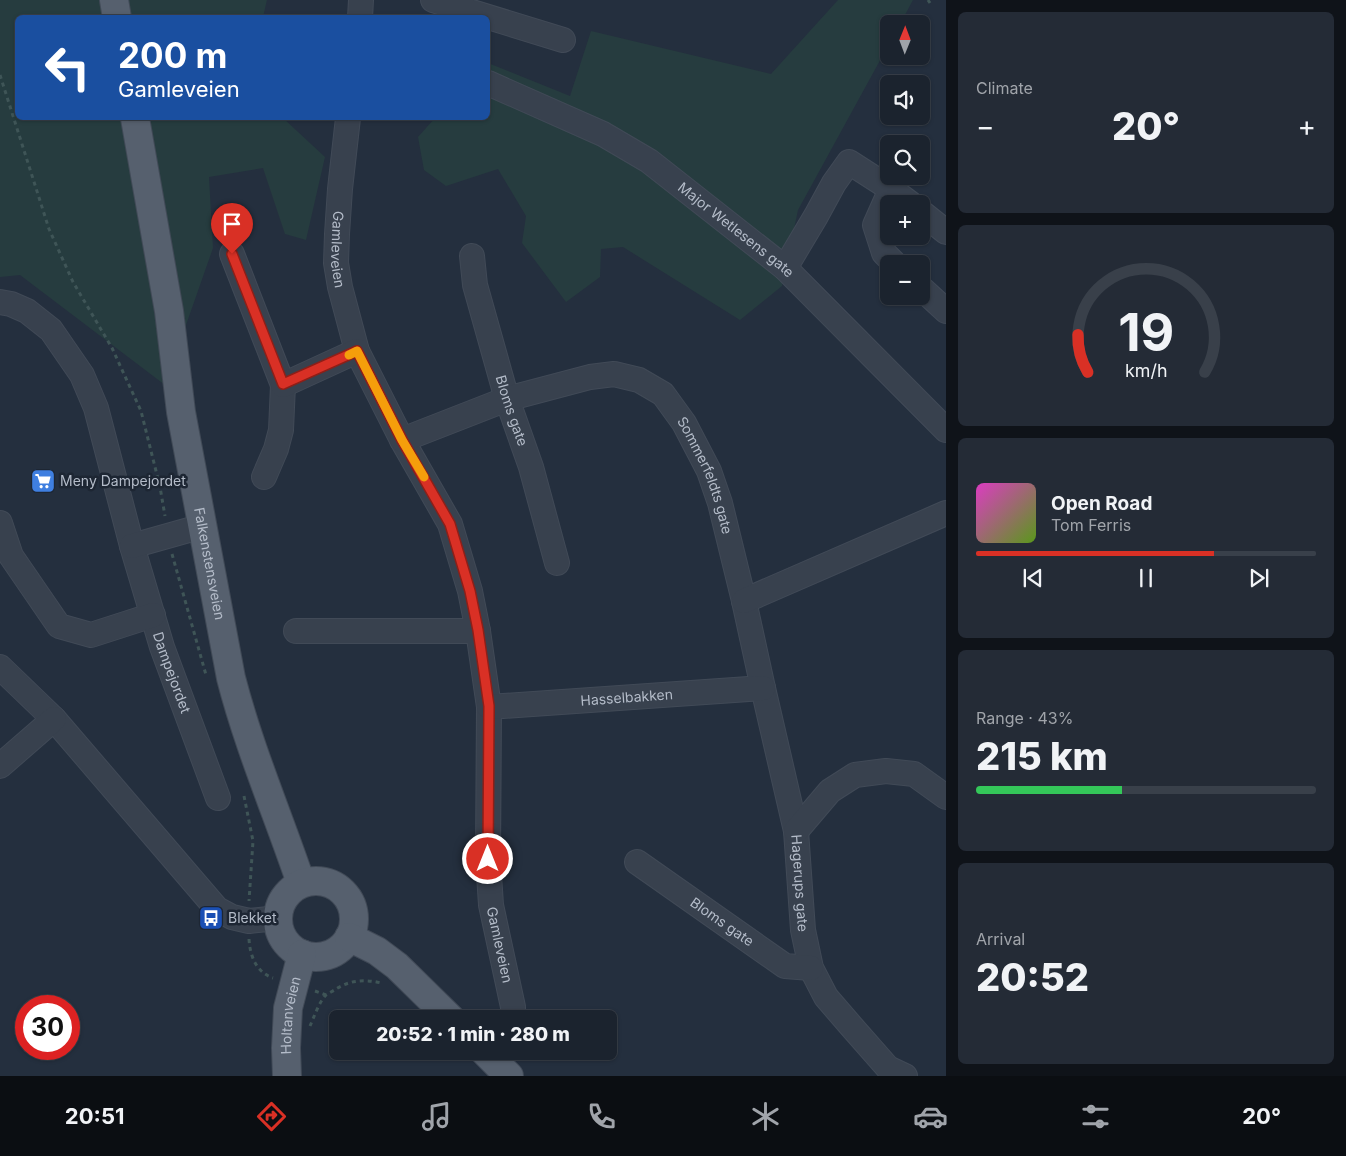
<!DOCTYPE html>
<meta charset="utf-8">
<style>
:root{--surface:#1b232e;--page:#242b36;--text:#f1f3f6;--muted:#a0a4aa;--line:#39404a;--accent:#d93025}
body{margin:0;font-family:Inter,sans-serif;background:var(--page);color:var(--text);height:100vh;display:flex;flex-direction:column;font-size:19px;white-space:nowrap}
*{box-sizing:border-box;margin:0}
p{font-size:16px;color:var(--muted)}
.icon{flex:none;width:28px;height:28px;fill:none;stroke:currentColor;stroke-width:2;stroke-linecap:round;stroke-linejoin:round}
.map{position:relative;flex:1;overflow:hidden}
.panel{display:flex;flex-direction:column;gap:12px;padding:12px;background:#0f1319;width:400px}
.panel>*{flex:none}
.top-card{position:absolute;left:15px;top:15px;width:475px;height:105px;border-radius:8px;box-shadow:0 1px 4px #0004,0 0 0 1px var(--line);background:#1a4fa0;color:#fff;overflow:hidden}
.needle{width:32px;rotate:1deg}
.fabs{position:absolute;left:880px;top:15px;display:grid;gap:10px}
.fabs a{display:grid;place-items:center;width:50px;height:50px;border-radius:8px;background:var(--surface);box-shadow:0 1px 4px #0004,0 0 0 1px var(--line);font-size:25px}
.speed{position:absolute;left:15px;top:995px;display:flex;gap:10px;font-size:25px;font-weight:700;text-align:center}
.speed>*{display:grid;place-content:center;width:65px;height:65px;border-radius:50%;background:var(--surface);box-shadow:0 1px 4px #0004,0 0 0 1px var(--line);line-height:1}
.speed .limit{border:8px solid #d22;background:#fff;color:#111}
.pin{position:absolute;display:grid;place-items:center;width:42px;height:42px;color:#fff;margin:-51px -21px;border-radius:50% 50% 50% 0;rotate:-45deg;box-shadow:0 0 5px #0007}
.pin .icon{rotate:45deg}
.me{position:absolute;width:55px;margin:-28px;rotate:0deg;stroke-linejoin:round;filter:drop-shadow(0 0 4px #0008)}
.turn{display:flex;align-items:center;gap:18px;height:105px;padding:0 20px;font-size:22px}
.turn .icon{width:65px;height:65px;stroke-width:2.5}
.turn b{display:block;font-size:35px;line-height:42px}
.big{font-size:38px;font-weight:800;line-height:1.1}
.panel .widget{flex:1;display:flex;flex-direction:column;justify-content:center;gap:8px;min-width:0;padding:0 18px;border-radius:8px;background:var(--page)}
.panel .dial{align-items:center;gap:0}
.dial svg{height:130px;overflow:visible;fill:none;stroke:var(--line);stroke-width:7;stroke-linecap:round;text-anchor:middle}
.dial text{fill:var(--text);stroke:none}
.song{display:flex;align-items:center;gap:15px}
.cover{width:60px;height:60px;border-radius:8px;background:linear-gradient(135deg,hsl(310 70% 55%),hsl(90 70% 35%))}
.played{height:5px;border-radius:2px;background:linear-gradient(90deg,var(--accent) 70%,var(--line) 70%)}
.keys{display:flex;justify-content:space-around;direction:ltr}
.heat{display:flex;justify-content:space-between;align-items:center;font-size:28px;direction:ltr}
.charge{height:8px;border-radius:4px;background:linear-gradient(90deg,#34c759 43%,var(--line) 0)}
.trip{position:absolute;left:329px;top:1010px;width:288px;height:50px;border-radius:8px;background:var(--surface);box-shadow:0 1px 4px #0004,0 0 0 1px var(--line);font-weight:800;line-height:50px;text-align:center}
.menu{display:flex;height:80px;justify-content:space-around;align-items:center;background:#0b0e12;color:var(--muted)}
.menu .icon{width:35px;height:35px}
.menu .on{color:var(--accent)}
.menu b{font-size:22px;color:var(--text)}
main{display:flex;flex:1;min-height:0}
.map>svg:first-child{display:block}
.green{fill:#263c3f}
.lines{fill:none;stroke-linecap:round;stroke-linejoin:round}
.minor-casing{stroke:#414a57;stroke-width:26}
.major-casing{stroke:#414a57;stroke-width:30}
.path{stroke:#3f5557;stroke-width:3;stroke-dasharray:4 4;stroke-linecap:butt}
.minor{stroke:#38414e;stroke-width:24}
.major{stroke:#56606e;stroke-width:28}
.route-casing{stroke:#8d1f18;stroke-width:12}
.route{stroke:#d93025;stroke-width:9}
.slow{stroke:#f59e0b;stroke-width:9}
.labels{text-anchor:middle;stroke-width:5;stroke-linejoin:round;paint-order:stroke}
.street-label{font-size:14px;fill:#b4bcc9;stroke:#1d2633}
.poi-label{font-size:14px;fill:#b4bcc9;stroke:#1d2633;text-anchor:start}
</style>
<main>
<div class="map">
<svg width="946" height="1076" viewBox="0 0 946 1076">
<rect width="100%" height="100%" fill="#242f3e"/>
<g class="green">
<path d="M0,0H267L263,17L18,18V118H283L325,157L306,240L285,234L263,168L209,177L213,248L165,385L20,275L0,277Z"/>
<path d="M838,0H913L900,24H889V44L798,210L782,286L740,320L623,247L601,249L600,277L566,302L522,243L526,216L498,169L446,186L424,170L418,137L435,118H488V63L570,96L591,31L771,74Z"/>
</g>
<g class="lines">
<defs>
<g id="minor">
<path d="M433,0L563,40"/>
<path d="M360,18L361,0"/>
<path id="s1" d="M488,83L603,134L649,161L785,268L946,430"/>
<path id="s2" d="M348,118L340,189L337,234L336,263L340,287L357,351L402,440L450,524L470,591L478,631L489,707L488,859L491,905L513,1007V1019"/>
<path d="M891,189L875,225L884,253L895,264"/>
<path d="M921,212L946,232"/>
<path d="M232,254L283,385L281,430L276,449L264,477"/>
<path id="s3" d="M472,256L475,285L507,399L531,467L557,563"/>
<path d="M785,268L816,216L834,183L849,162L891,189L911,204"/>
<path d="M921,288L946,311"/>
<path id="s4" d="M0,302L11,304L27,311L51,330L82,375L96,408L132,546L162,647L218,798"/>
<path d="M283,385L357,351"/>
<path id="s5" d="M402,440L507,399L590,377L614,374L639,380L663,394L684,423L709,471L720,503L744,601L763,688L796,831L803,930L811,968L826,997L851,1026L888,1068L905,1076"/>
<path d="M0,523L11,556L59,626L91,635L153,615"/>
<path d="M132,546L203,526"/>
<path d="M744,601L946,513"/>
<path d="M296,631H478"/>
<path d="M0,667L54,719L217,909L232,917L249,921L277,918"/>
<path id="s6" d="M489,707L763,688"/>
<path d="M0,766L54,719"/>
<path d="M796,831L830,791L855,775L886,771L914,774L946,797"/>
<path id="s7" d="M637,862L785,966L811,968"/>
</g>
<g id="major">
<path d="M114,0L117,18"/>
<path id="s8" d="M135,118L169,311L181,412L231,678C249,748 278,815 301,883"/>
<circle cx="316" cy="919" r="38"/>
<path d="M349,937L377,951L397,966L451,1019"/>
<path d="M484,1051L509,1076"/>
<path id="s9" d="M287,1076L286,1048L288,1008L302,954"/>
</g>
</defs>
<use href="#minor" class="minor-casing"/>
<use href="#major" class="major-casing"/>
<g class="path">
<path d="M928,0L930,3"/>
<path d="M0,75L49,229L73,282L112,348L141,411L160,487L165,516"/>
<path d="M172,554L206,675"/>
<path d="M244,796L253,841L249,901"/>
<path d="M249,939C250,956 256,972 273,978"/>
<path d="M315,991L326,995"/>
<path d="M310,1026C314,1017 319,1002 326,995C329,993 333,991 336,989C350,980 365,979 381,983"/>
</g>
<use href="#minor" class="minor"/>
<use href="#major" class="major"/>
</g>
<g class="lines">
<defs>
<path id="route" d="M232,254L283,384L357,351L402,440L450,524L470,591L478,630L489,706L488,859"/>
</defs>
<use href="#route" class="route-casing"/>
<use href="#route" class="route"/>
<path class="slow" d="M349,355L357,351L402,440L424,477"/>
</g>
<defs>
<symbol id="supermarket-square" viewBox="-11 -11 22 22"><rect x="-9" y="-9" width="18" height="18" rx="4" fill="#3f7fe0" stroke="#1d2633"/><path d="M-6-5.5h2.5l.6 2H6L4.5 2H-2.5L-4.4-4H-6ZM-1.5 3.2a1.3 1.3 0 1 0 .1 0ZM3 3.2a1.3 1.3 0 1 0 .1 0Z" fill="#fff"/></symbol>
<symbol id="bus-square" viewBox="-11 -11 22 22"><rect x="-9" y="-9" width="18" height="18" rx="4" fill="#1a4fb4" stroke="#1d2633"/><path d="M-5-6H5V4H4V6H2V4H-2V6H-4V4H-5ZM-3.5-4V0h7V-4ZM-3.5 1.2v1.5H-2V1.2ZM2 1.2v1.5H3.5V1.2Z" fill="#fff"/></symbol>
</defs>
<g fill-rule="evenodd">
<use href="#supermarket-square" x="29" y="467" width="28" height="28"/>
<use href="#bus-square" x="197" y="904" width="28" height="28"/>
</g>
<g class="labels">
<g class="street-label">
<text dy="5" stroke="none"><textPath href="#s1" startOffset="290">Major Wetlesens gate</textPath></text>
<text dy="5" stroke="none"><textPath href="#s2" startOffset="132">Gamleveien</textPath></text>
<text dy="5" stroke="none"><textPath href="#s3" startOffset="160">Bloms gate</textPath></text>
<text dy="5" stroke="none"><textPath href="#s5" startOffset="369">Sommerfeldts gate</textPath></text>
<text dy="5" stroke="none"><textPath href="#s8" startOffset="452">Falkenstensveien</textPath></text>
<text dy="5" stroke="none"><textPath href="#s4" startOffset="425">Dampejordet</textPath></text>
<text dy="5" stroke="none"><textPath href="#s6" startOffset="138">Hasselbakken</textPath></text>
<text dy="5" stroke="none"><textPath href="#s5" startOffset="789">Hagerups gate</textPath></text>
<text dy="5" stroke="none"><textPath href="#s7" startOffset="104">Bloms gate</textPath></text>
<text dy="5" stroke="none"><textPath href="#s2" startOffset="859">Gamleveien</textPath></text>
<text dy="5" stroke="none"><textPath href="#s9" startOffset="61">Holtanveien</textPath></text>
</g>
<g class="poi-label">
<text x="60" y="486">Meny Dampejordet</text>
<text x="228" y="923">Blekket</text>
</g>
</g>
</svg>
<div class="fabs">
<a><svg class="needle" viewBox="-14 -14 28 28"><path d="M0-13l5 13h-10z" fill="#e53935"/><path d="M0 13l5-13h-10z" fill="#a0a4aa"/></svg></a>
<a><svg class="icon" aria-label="sound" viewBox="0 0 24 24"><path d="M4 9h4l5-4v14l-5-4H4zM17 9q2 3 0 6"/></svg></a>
<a><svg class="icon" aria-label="search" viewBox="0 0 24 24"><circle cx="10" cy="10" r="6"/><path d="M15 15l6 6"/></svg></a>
<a>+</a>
<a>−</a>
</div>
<div class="speed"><div class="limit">30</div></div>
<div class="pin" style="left:232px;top:254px;background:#d93025"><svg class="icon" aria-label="arrive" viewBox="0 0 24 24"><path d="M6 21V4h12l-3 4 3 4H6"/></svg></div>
<svg class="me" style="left:488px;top:859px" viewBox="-20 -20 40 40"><circle r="17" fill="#d93025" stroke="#fff" stroke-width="3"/><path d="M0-11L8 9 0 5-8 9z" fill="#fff"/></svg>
<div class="trip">20:52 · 1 min · 280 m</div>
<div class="top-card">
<div class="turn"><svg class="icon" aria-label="left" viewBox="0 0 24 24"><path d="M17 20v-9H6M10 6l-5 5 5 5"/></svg><div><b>200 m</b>Gamleveien</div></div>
</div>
</div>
<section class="panel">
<div class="widget"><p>Climate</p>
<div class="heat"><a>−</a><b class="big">20°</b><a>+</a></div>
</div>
<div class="widget dial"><svg viewBox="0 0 100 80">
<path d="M14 69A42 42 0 1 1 86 69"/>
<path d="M14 69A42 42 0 0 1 8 46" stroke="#d93025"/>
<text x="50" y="56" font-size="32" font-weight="700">19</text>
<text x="50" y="72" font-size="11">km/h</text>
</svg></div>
<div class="widget">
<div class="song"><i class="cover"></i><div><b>Open Road</b><p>Tom Ferris</p></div></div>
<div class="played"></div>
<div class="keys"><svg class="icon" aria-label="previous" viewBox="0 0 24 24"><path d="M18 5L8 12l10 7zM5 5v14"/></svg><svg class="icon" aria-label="pause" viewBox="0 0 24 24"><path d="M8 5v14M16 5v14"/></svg><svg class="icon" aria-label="next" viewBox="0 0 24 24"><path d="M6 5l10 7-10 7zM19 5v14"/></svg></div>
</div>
<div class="widget"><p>Range · 43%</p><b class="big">215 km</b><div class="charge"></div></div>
<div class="widget"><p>Arrival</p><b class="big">20:52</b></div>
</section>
</main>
<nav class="menu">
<b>20:51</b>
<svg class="icon on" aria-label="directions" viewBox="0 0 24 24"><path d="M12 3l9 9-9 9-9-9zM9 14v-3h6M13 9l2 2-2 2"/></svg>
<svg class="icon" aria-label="music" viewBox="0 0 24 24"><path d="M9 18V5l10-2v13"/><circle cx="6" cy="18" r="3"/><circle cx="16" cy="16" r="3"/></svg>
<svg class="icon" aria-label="phone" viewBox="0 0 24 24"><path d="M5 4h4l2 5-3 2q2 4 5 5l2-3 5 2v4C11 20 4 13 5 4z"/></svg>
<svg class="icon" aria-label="climate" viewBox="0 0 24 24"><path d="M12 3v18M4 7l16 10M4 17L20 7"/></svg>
<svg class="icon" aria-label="car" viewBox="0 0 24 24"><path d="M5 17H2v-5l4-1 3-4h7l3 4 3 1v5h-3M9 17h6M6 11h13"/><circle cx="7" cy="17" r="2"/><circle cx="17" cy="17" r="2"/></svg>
<svg class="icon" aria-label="filters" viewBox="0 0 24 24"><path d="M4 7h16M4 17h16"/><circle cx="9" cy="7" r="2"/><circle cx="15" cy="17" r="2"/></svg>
<b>20°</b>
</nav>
